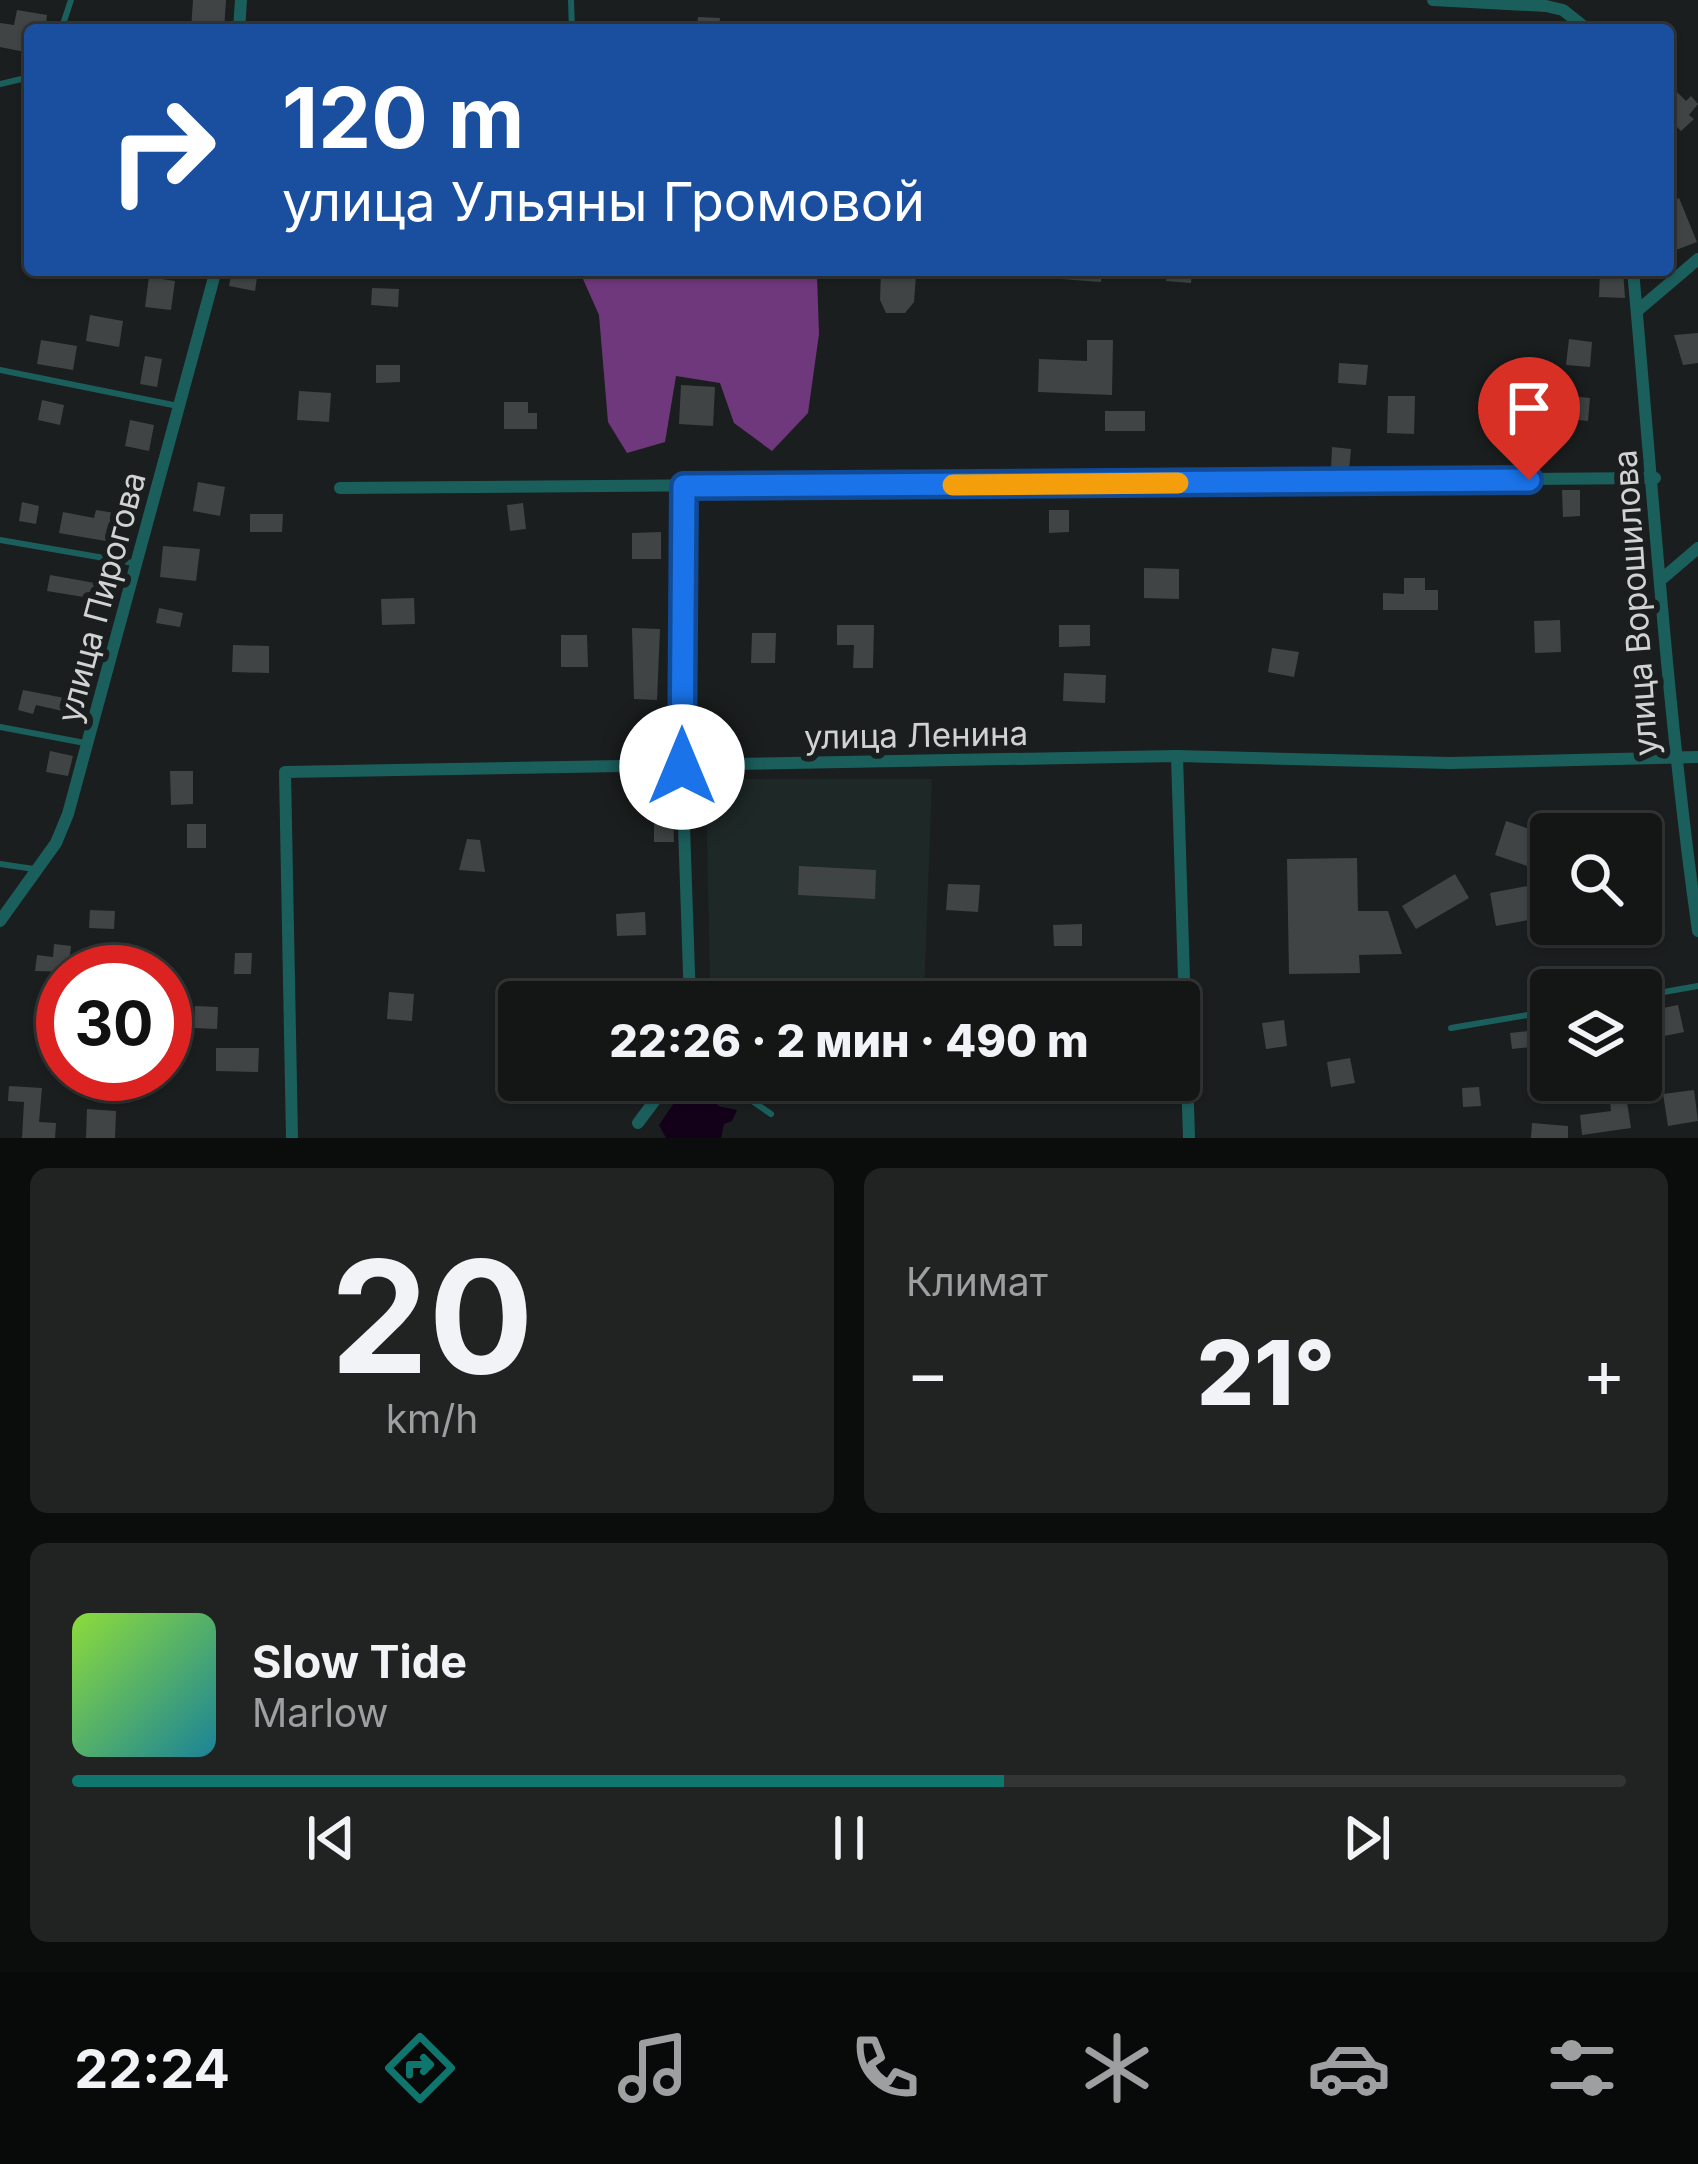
<!DOCTYPE html>
<html lang="ru">
<meta charset="utf-8">
<style>
:root{--surface:#141616;--page:#212323;--text:#f1f3f6;--muted:#9d9fa1;--line:#333535;--accent:#0f766e}
body{margin:0;font-family:Inter,sans-serif;background:var(--page);color:var(--text);height:100vh;display:flex;flex-direction:column;font-size:45px;white-space:nowrap}
*{box-sizing:border-box;margin:0}
p{font-size:39px;color:var(--muted)}
.icon{flex:none;width:66px;height:66px;fill:none;stroke:currentColor;stroke-width:2;stroke-linecap:round;stroke-linejoin:round}
.map{position:relative;height:1138px;overflow:hidden}
.side{display:flex;flex-direction:column;gap:30px;padding:30px;background:#0b0c0c;flex:1}
.side>*{flex:none}
.banner{position:absolute;left:24px;top:24px;width:1650px;height:252px;border-radius:12px;box-shadow:0 3px 9px #0004,0 0 0 3px var(--line);background:#1a4fa0;color:#fff;overflow:hidden}
.tools{position:absolute;left:1530px;top:813px;display:grid;gap:24px}
.tools a{display:grid;place-items:center;width:132px;height:132px;border-radius:12px;background:var(--surface);box-shadow:0 3px 9px #0004,0 0 0 3px var(--line);font-size:60px}
.speed{position:absolute;left:36px;top:945px;display:flex;gap:24px;font-size:60px;font-weight:700;text-align:center}
.speed>*{display:grid;place-content:center;width:156px;height:156px;border-radius:50%;background:var(--surface);box-shadow:0 3px 9px #0004,0 0 0 3px var(--line);line-height:1}
.speed .limit{border:18px solid #d22;background:#fff;color:#111}
.pin{position:absolute;display:grid;place-items:center;width:102px;height:102px;color:#fff;margin:-123px -51px;border-radius:50% 50% 50% 0;rotate:-45deg;box-shadow:0 0 12px #0007}
.pin .icon{rotate:45deg}
.me{position:absolute;width:132px;margin:-66px;rotate:0deg;stroke-linejoin:round;filter:drop-shadow(0 0 9px #0008)}
.turn{display:flex;align-items:center;gap:42px;height:252px;padding:0 60px;font-size:54px}
.turn .icon{width:156px;height:156px;stroke-width:2.5}
.turn b{display:block;font-size:84px;line-height:102px}
.big{font-size:90px;font-weight:800;line-height:1.1}
.side .widget{flex:1;display:flex;flex-direction:column;justify-content:center;gap:18px;min-width:0;padding:0 42px;border-radius:18px;background:var(--page)}
.side .dial{align-items:center;gap:0}
.dial b{font-size:156px;line-height:1}
.song{display:flex;align-items:center;gap:36px}
.cover{width:144px;height:144px;border-radius:18px;background:linear-gradient(135deg,hsl(90 70% 55%),hsl(190 70% 35%))}
.played{height:12px;border-radius:6px;background:linear-gradient(90deg,var(--accent) 60%,var(--line) 60%)}
.keys{display:flex;justify-content:space-around;direction:ltr}
.heat{display:flex;justify-content:space-between;align-items:center;font-size:66px;direction:ltr}
.side .tiles{flex:1;display:grid;gap:30px;grid-template-columns:1fr 1fr}
.widget:last-child{grid-column:span 2}
.trip{position:absolute;left:498px;top:981px;width:702px;height:120px;border-radius:12px;background:var(--surface);box-shadow:0 3px 9px #0004,0 0 0 3px var(--line);font-weight:800;line-height:120px;text-align:center}
.dock{display:flex;height:192px;justify-content:space-around;align-items:center;background:#080909;color:var(--muted)}
.dock .icon{width:84px;height:84px}
.dock .active{color:var(--accent)}
.dock b{font-size:54px;color:var(--text)}
.map>svg:first-child{display:block}
.built{fill:#1d2827}
.forest{fill:#70387c}
.water{fill:#130019}
.building{fill:#404444}
.lines{fill:none;stroke-linecap:round;stroke-linejoin:round}
.service{stroke:#1b5f5d;stroke-width:6}
.minor{stroke:#1b5f5d;stroke-width:12}
.route-casing{stroke:#114b97;stroke-width:30}
.route{stroke:#1a73e8;stroke-width:21}
.slow{stroke:#f59e0b;stroke-width:21}
.labels{text-anchor:middle;stroke-width:12;stroke-linejoin:round;paint-order:stroke}
.street-label{font-size:33px;fill:#d0d3d2;stroke:#1b1e1e}
</style>
<div class="map">
<svg width="1698" height="1138" viewBox="0 0 1698 1138">
<rect width="100%" height="100%" fill="#1b1e1e"/>
<path class="built" d="M706,779H932L924,996L710,988Z"/>
<path class="forest" d="M579,270L817,276L819,334L808,413L772,451L734,423L720,383L676,376L665,442L627,453L608,422L599,315Z"/>
<path class="water" d="M697,1090L714,1096L718,1106L737,1110L732,1121L724,1124L721,1138H666L659,1125L674,1103Z"/>
<g class="building">
<path d="M193,0H226L224,30H191Z"/>
<path d="M17,10L47,15L45,30H30V53L0,47V23L14,25Z"/>
<path d="M698,17L720,18L719,30H697Z"/>
<path d="M1668,83L1686,101L1691,96L1698,104L1689,115L1694,119L1681,131L1668,118Z"/>
<path d="M1679,198L1697,242L1676,250L1668,230V203Z"/>
<path d="M232,270H258L255,291L229,286Z"/>
<path d="M1061,270H1102L1101,282L1061,279Z"/>
<path d="M1167,270H1192L1191,283L1166,281Z"/>
<path d="M1600,270H1623L1625,298L1599,297Z"/>
<path d="M881,272L916,275L914,302L905,313H886L880,300Z"/>
<path d="M149,277L175,281L171,310L145,307Z"/>
<path d="M372,288L399,289L398,307L371,305Z"/>
<path d="M90,315L123,321L119,347L86,341Z"/>
<path d="M1698,333V363L1683,365L1674,335Z"/>
<path d="M1569,339L1592,342L1590,367L1566,365Z"/>
<path d="M41,340L77,346L73,370L37,364Z"/>
<path d="M1087,340H1113L1112,395L1038,392L1039,359L1087,361Z"/>
<path d="M145,356L162,359L157,387L140,384Z"/>
<path d="M1339,363L1368,365L1366,385L1338,383Z"/>
<path d="M376,365H400V382L376,383Z"/>
<path d="M681,385L715,387L713,426L679,424Z"/>
<path d="M299,391L331,393L329,422L297,420Z"/>
<path d="M1561,395L1590,398L1588,421L1559,418Z"/>
<path d="M1388,396H1415L1414,434L1387,433Z"/>
<path d="M42,400L64,405L60,425L38,420Z"/>
<path d="M504,402H528V413H537V429H504Z"/>
<rect x="1105" y="411" width="40" height="20"/>
<path d="M130,420L154,425L149,451L125,446Z"/>
<path d="M1332,447L1351,449L1349,470L1331,469Z"/>
<path d="M198,482L225,487L220,516L193,511Z"/>
<path d="M1562,490H1580V516L1563,517Z"/>
<path d="M22,502L39,506L36,524L19,521Z"/>
<path d="M523,503L526,529L510,531L507,505Z"/>
<path d="M96,510L127,515L123,544L59,533L63,512L94,518Z"/>
<path d="M1049,510H1069V532L1049,533Z"/>
<path d="M250,514H283L282,532H250Z"/>
<path d="M661,532V559H632V533Z"/>
<path d="M163,546L200,549L196,581L160,577Z"/>
<path d="M1144,568L1179,569V599L1144,598Z"/>
<path d="M50,575L112,586L108,601L47,591Z"/>
<path d="M1404,578H1425V590H1438V610H1383V593L1404,594Z"/>
<path d="M414,598L415,624L382,625L381,599Z"/>
<path d="M159,608L183,613L180,627L156,623Z"/>
<path d="M1560,620L1561,652L1535,653L1534,621Z"/>
<path d="M837,625H874L873,668H853L854,645H837Z"/>
<path d="M1059,625H1090V646L1059,647Z"/>
<path d="M632,628L660,629L657,700L634,699Z"/>
<path d="M752,633H776L775,663H751Z"/>
<path d="M561,635H587L588,667H561Z"/>
<path d="M233,645L269,646V673L232,672Z"/>
<path d="M1272,648L1299,652L1294,677L1268,672Z"/>
<path d="M1064,673L1106,675L1105,703L1063,701Z"/>
<path d="M23,690L85,702L80,723L65,719L67,712L36,705L33,714L18,710Z"/>
<path d="M50,751L73,756L68,776L46,772Z"/>
<path d="M170,771H193V804L171,805Z"/>
<path d="M654,811H673L674,842H654Z"/>
<path d="M1506,821L1544,834L1533,868L1495,855Z"/>
<rect x="187" y="824" width="19" height="24"/>
<path d="M467,839L480,840L485,872L459,870Z"/>
<path d="M1357,858L1358,911H1388L1402,954L1359,955L1360,973L1289,974L1287,859Z"/>
<path d="M799,866L876,870L875,899L798,895Z"/>
<path d="M1455,874L1469,898L1416,929L1402,906Z"/>
<path d="M948,884L980,885L978,912L946,910Z"/>
<path d="M1533,885L1539,918L1496,926L1490,893Z"/>
<path d="M90,910L115,911L114,929L89,928Z"/>
<path d="M645,912L646,935L617,936L616,914Z"/>
<path d="M1082,924V946H1054L1053,925Z"/>
<path d="M54,944L71,946L68,972L35,971L37,955L53,957Z"/>
<path d="M235,953H252L251,974H234Z"/>
<path d="M389,992L414,994L412,1021L387,1019Z"/>
<path d="M1678,1005L1684,1032L1659,1037L1653,1010Z"/>
<path d="M195,1006L218,1007L217,1029L194,1028Z"/>
<path d="M1284,1020L1287,1046L1266,1049L1262,1023Z"/>
<path d="M1546,1029L1548,1045L1512,1049L1510,1033Z"/>
<path d="M498,1038L517,1039L516,1056H497Z"/>
<path d="M216,1048H259L258,1072L216,1071Z"/>
<path d="M1350,1058L1355,1083L1331,1087L1327,1062Z"/>
<path d="M1636,1080L1639,1101L1627,1102L1631,1128L1582,1135L1580,1115L1611,1111L1608,1083Z"/>
<path d="M9,1086L42,1088L39,1122L56,1123L55,1138H22L24,1102L8,1101Z"/>
<path d="M1479,1087L1481,1106L1463,1107L1462,1088Z"/>
<path d="M1694,1090L1698,1121L1668,1126L1663,1094Z"/>
<path d="M87,1109L116,1111L115,1138H86Z"/>
<path d="M1532,1123L1568,1126V1138H1531Z"/>
</g>
<g class="lines">
<g class="service">
<path d="M571,0L572,30"/>
<path d="M61,30L71,0"/>
<path d="M0,84L30,77"/>
<path d="M0,370L178,406"/>
<path d="M0,540L133,563"/>
<path d="M0,727L85,743"/>
<path d="M0,864L34,869"/>
<path d="M1641,996L1698,986"/>
<path d="M1451,1028L1551,1011"/>
<path d="M632,1080L658,1093"/>
<path d="M722,1080L771,1114"/>
</g>
<g class="minor">
<path d="M1433,0L1546,6L1563,10L1588,30"/>
<path d="M239,30L241,0"/>
<path d="M1633,270C1653,490 1667,712 1698,931"/>
<path d="M1637,311L1698,259"/>
<path d="M684,486L682,767L690,1002"/>
<path d="M340,488L1655,478"/>
<path d="M1663,578L1698,548"/>
<path d="M1177,756L1189,1138"/>
<path d="M0,921L56,843L68,814L216,270"/>
<path d="M638,1123L670,1080"/>
<path d="M292,1138L285,772L1177,756L1450,763L1698,757"/>
</g>
</g>
<g class="lines">
<defs>
<path id="route" d="M682,767L684,486L1529,480"/>
</defs>
<use href="#route" class="route-casing"/>
<use href="#route" class="route"/>
<path class="slow" d="M953,485L1178,483"/>
</g>
<g class="labels">
<g class="street-label">
<text transform="translate(101 597) rotate(-75)" y="12">улица Пирогова</text>
<text transform="translate(1635 603) rotate(-94)" y="12">улица Ворошилова</text>
<text transform="translate(916 735) rotate(-1)" y="12">улица Ленина</text>
</g>
</g>
</svg>
<div class="tools">
<a><svg class="icon" aria-label="search" viewBox="0 0 24 24"><circle cx="10" cy="10" r="6"/><path d="M15 15l6 6"/></svg></a>
<a><svg class="icon" aria-label="layers" viewBox="0 0 24 24"><path d="M12 4l9 5-9 5-9-5zM3 14l9 5 9-5"/></svg></a>
</div>
<div class="speed"><div class="limit">30</div></div>
<div class="pin" style="left:1529px;top:480px;background:#d93025"><svg class="icon" aria-label="arrive" viewBox="0 0 24 24"><path d="M6 21V4h12l-3 4 3 4H6"/></svg></div>
<svg class="me" style="left:682px;top:767px" viewBox="-20 -20 40 40"><circle r="19" fill="#fff"/><path d="M0-13L10 11 0 6-10 11z" fill="#1a73e8"/></svg>
<div class="trip">22:26 · 2 мин · 490 m</div>
<div class="banner">
<div class="turn"><svg class="icon" aria-label="right" viewBox="0 0 24 24"><path d="M7 20v-9h11M14 6l5 5-5 5"/></svg><div><b>120 m</b>улица Ульяны Громовой</div></div>
</div>
</div>
<section class="side">
<div class="tiles">
<div class="widget dial"><b>20</b><p>km/h</p></div>
<div class="widget"><p>Климат</p>
<div class="heat"><a>−</a><b class="big">21°</b><a>+</a></div>
</div>
<div class="widget">
<div class="song"><i class="cover"></i><div><b>Slow Tide</b><p>Marlow</p></div></div>
<div class="played"></div>
<div class="keys"><svg class="icon" aria-label="previous" viewBox="0 0 24 24"><path d="M18 5L8 12l10 7zM5 5v14"/></svg><svg class="icon" aria-label="pause" viewBox="0 0 24 24"><path d="M8 5v14M16 5v14"/></svg><svg class="icon" aria-label="next" viewBox="0 0 24 24"><path d="M6 5l10 7-10 7zM19 5v14"/></svg></div>
</div>
</div>
</section>
<nav class="dock">
<b>22:24</b>
<svg class="icon active" aria-label="directions" viewBox="0 0 24 24"><path d="M12 3l9 9-9 9-9-9zM9 14v-3h6M13 9l2 2-2 2"/></svg>
<svg class="icon" aria-label="music" viewBox="0 0 24 24"><path d="M9 18V5l10-2v13"/><circle cx="6" cy="18" r="3"/><circle cx="16" cy="16" r="3"/></svg>
<svg class="icon" aria-label="phone" viewBox="0 0 24 24"><path d="M5 4h4l2 5-3 2q2 4 5 5l2-3 5 2v4C11 20 4 13 5 4z"/></svg>
<svg class="icon" aria-label="climate" viewBox="0 0 24 24"><path d="M12 3v18M4 7l16 10M4 17L20 7"/></svg>
<svg class="icon" aria-label="car" viewBox="0 0 24 24"><path d="M5 17H2v-5l4-1 3-4h7l3 4 3 1v5h-3M9 17h6M6 11h13"/><circle cx="7" cy="17" r="2"/><circle cx="17" cy="17" r="2"/></svg>
<svg class="icon" aria-label="filters" viewBox="0 0 24 24"><path d="M4 7h16M4 17h16"/><circle cx="9" cy="7" r="2"/><circle cx="15" cy="17" r="2"/></svg>
</nav>
